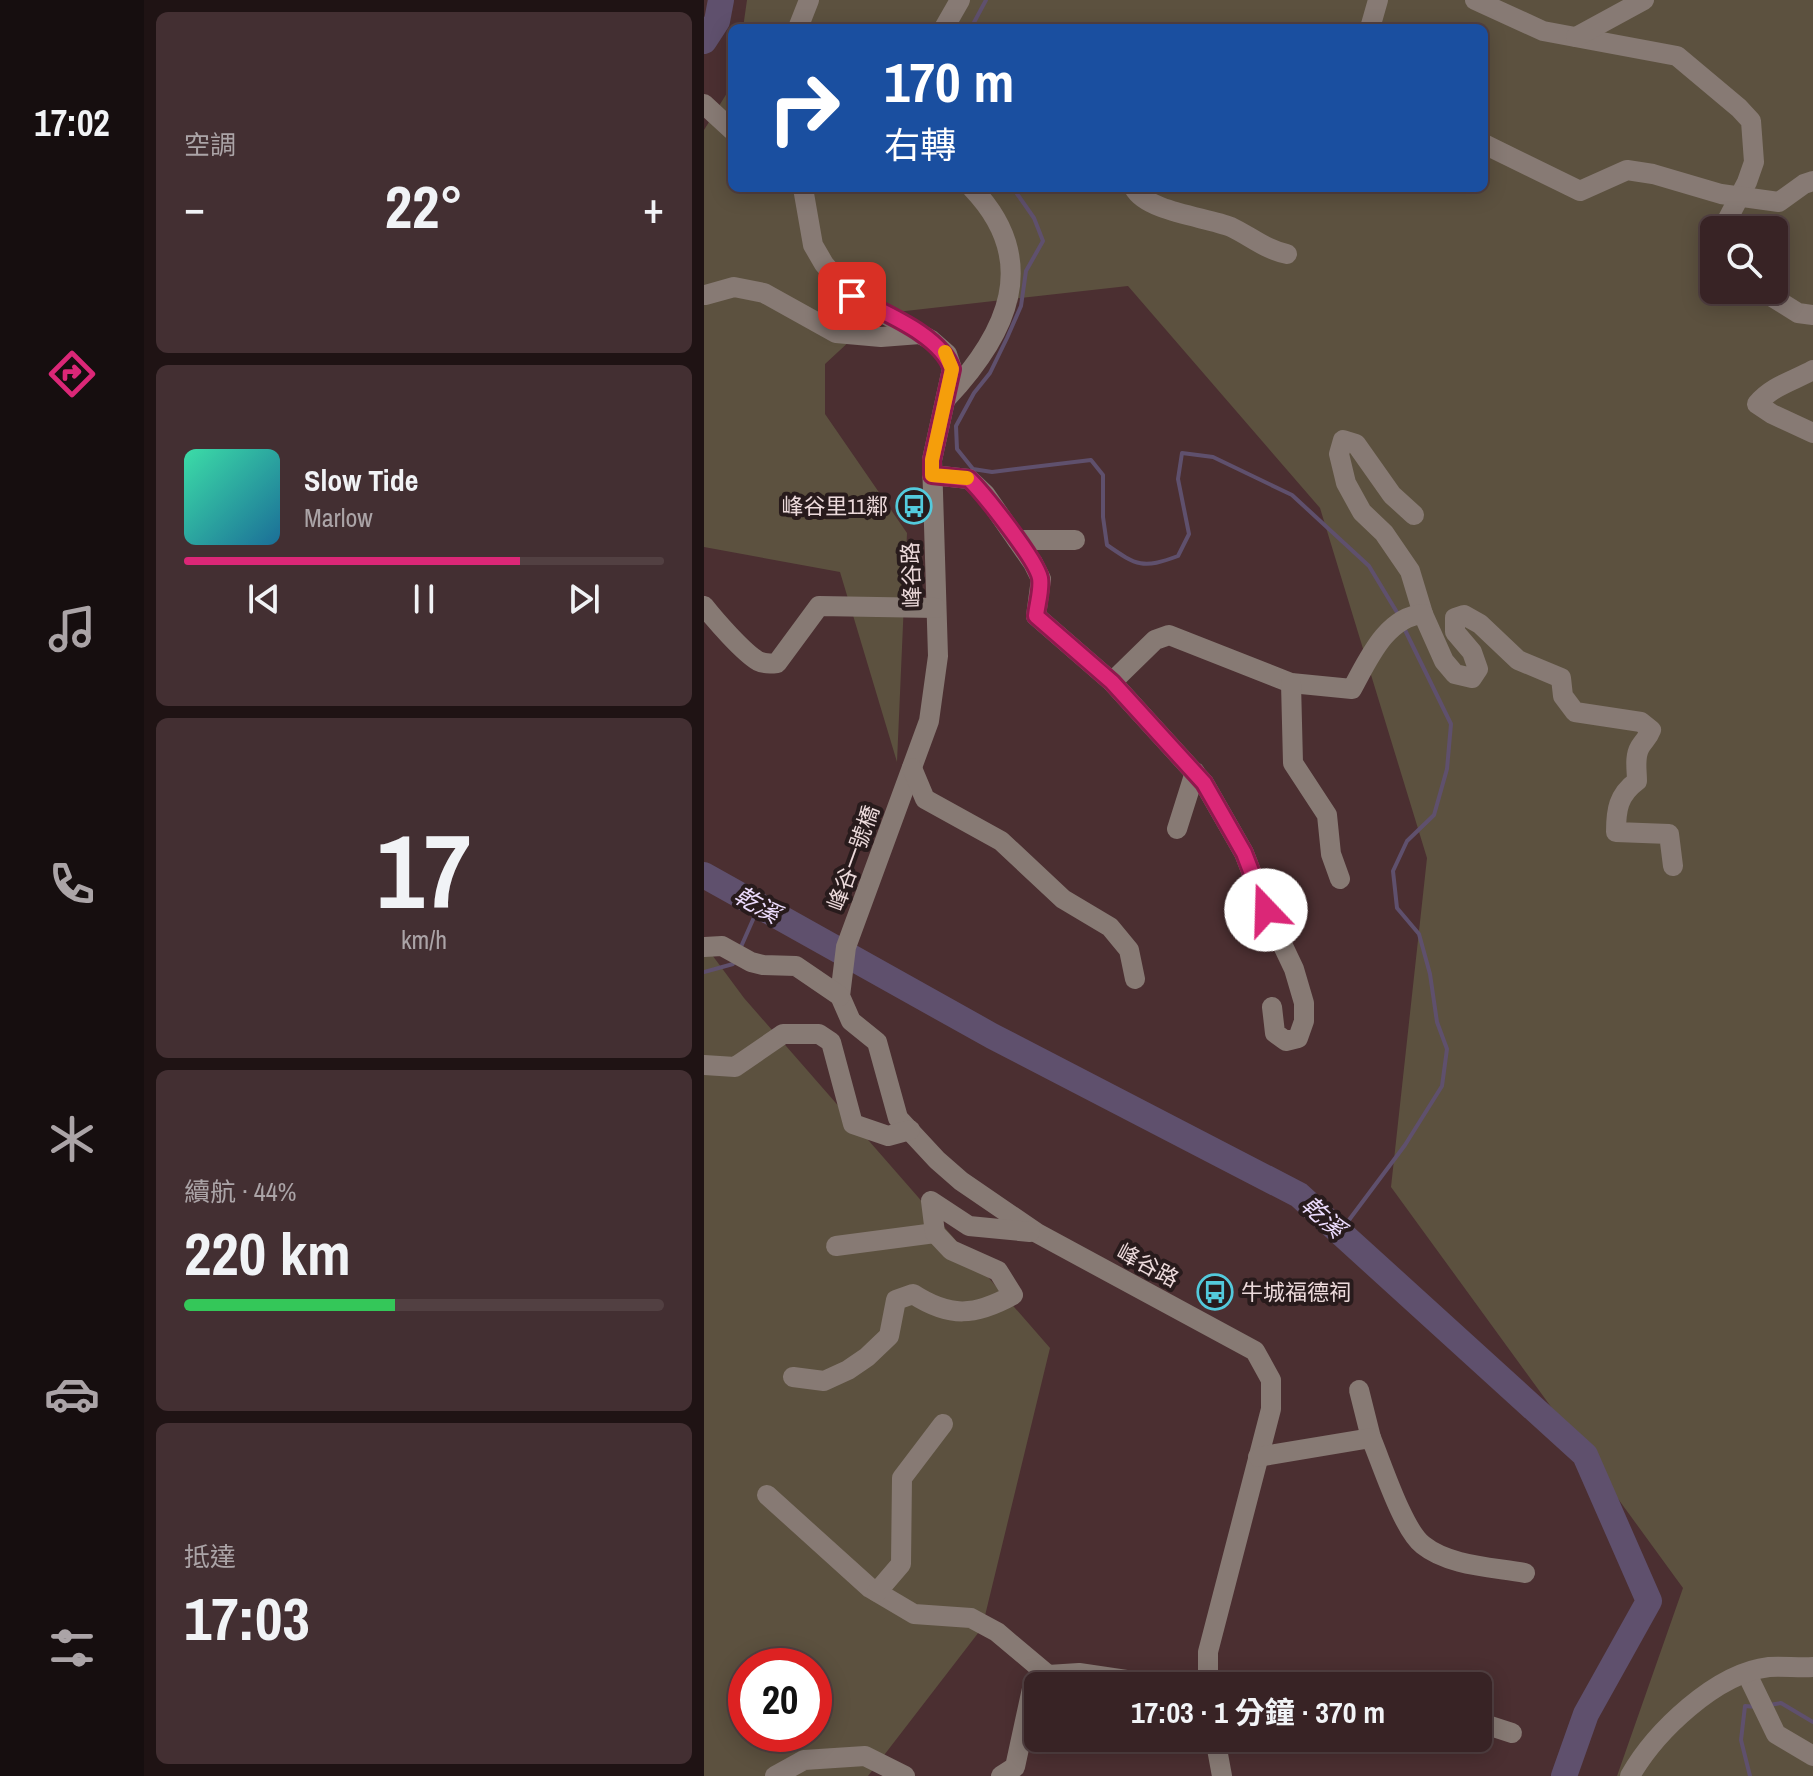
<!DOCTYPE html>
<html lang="zh-TW">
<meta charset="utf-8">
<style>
:root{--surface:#382325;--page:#432f32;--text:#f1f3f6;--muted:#aba4a7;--line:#524042;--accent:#db2777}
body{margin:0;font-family:"Archivo Narrow","Noto Sans TC",sans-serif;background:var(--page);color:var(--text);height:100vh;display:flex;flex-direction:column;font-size:30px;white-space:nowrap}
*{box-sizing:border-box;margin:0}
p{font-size:26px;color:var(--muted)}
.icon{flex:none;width:44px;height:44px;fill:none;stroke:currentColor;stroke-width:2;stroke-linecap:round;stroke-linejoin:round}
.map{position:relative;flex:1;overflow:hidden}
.sheet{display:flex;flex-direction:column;gap:12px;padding:12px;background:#1f1314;width:560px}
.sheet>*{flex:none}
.hud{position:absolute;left:24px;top:24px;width:760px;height:168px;border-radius:12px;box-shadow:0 4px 20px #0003,0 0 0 2px var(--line);background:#1a4fa0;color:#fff;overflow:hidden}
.controls{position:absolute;left:996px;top:216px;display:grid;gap:16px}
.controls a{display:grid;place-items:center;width:88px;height:88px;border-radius:12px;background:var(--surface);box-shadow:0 4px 20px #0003,0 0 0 2px var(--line);font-size:40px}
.speed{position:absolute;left:24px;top:1648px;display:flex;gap:16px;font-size:40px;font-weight:700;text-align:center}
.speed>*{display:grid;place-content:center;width:104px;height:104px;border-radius:50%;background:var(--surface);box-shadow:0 4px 20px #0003,0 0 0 2px var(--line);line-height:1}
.speed .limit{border:12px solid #d22;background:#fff;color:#111}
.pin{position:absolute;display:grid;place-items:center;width:68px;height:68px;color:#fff;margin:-34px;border-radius:16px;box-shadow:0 4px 12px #0006}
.me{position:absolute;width:88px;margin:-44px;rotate:339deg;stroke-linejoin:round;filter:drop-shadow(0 0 6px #0008)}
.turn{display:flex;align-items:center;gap:28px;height:168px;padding:0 24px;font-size:36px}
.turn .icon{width:104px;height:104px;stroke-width:2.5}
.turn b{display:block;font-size:56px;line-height:68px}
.big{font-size:60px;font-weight:700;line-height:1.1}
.sheet .card{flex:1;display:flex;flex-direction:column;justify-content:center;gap:12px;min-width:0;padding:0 28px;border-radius:12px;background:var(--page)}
.sheet .dial{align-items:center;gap:0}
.dial b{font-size:104px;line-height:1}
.song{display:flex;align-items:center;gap:24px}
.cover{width:96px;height:96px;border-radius:12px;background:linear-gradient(135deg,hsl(160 70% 55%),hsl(200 70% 35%))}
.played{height:8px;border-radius:4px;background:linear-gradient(90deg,var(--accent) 70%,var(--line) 70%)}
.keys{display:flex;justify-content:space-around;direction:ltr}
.heat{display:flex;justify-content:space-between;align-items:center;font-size:44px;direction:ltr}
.charge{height:12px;border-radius:6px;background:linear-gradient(90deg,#34c759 44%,var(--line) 0)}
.trip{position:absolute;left:320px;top:1672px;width:468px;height:80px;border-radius:12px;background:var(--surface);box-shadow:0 4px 20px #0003,0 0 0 2px var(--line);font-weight:700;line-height:80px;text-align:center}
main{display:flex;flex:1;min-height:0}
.dock{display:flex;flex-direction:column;width:144px;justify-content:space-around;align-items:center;background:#160e0f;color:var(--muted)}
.dock .icon{width:56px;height:56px}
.dock .current{color:var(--accent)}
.dock b{font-size:36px;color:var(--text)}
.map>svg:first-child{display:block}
.green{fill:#5c513f;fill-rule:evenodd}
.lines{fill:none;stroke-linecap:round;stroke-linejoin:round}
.stream{stroke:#5f506d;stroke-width:4}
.river{stroke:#5f506d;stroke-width:26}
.minor{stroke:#877a74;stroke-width:20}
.route-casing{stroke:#8e194d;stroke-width:20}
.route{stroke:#db2777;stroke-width:14}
.slow{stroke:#f59e0b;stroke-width:14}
.labels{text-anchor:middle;stroke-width:8;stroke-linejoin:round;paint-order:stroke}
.poi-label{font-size:22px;fill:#ecdadb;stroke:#281b1c;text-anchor:end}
.street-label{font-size:22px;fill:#ecdadb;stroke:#281b1c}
.water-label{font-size:24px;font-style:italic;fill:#ecdcfd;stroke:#281b1c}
</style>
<main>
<nav class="dock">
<b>17:02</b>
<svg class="icon current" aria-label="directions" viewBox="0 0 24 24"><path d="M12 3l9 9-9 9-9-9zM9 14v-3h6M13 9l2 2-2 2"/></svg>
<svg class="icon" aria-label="music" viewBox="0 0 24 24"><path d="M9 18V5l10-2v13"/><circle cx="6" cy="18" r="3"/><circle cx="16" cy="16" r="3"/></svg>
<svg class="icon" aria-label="phone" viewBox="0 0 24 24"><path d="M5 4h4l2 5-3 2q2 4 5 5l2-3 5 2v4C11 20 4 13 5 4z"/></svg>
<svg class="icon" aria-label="climate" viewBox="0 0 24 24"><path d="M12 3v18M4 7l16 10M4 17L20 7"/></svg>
<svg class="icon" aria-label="car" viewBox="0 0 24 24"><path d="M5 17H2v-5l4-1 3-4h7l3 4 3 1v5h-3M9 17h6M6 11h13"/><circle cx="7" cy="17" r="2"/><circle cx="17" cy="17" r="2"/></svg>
<svg class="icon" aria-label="filters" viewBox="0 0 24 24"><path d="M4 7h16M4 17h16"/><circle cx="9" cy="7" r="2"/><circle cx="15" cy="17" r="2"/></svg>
</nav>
<section class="sheet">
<div class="card"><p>空調</p>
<div class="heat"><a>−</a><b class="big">22°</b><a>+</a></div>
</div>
<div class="card">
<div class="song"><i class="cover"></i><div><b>Slow Tide</b><p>Marlow</p></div></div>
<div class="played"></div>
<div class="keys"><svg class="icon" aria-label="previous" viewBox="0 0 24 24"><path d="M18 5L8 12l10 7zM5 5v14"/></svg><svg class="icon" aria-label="pause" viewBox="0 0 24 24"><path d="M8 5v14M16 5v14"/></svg><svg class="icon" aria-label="next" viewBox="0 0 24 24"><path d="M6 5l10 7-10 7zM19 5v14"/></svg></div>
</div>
<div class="card dial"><b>17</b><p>km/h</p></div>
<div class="card"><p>續航 · 44%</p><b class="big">220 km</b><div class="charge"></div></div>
<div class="card"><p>抵達</p><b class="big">17:03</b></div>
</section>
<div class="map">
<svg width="1109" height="1776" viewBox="0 0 1109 1776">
<rect width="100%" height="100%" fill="#4b2f31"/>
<g class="green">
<path d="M43,0H1109V1776H913L979,1588L687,1187L723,858L616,508L424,286L175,314L121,364V414L203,533L193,762L136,572L0,547V130L28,85V188H780V28H39ZM1010,230H1070V290H1010Z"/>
<path d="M0,944L40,998L346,1348L278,1628L164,1776H0ZM42,1666H110V1734H42Z"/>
</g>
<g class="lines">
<g class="stream">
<path d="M267,28L282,0"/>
<path d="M309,188L330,218L339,241L322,271L317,306L303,338L286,373L270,393L252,426L253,449L269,469L288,472L387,460L399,475V517L403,545C433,566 439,569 474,556L485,534L474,479L478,453L509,457L588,495L665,566L694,614"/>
<path d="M36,949L55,906"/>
<path d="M0,972L29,964L31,961"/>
<path d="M636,1232L701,1145L738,1086L743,1049L733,1022L726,974L715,934L693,908L689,871L703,841L730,815L743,769L747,724L699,626"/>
<path d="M1065,1705L1077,1703L1109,1722"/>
<path d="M1046,1776L1037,1740L1041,1706L1053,1707"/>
</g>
<g class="river">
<path d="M0,41L13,21L17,0"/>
<path d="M0,875L288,1036L595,1195L881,1455L945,1601L882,1714L860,1776"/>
</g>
<g class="minor">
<path d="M771,0L839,31L973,56L1035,108L1047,121L1050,162L1043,182L1018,230"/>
<path d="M94,28L105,0"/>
<path d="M240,28L256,0"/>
<path d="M666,28L674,0"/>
<path d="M872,37L940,0"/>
<path d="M0,104L28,130"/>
<path d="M780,144L876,191L923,170L949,174L1017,194L1075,202L1100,184L1109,181"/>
<path d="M99,188L109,245L120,264L148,296L227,340L243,354L248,369L228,460L234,656L225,721L142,947L136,996L147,1021L173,1042L194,1118L233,1160L257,1181L333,1233L551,1351L567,1380V1409L504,1652V1686"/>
<path d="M430,188C443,212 503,217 527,227C546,236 562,250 583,254"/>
<path d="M1010,245V262"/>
<path d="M1057,290L1094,313L1109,315"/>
<path d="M1,295L30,287L60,293L132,333L177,337L216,334"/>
<path d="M1109,370C1089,381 1068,386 1053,404L1068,414L1109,433"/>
<path d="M243,398C303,334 338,261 268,188"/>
<path d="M228,475L265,479L281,494L329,563L337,579L332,616L408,682L500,783L540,853L562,910L590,969L600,1003V1021L594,1038L582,1041L571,1033L568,1007"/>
<path d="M710,515L688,495L652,444L639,440L635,454L642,483L658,512L680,533L706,571L719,614"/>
<path d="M313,540H371"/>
<path d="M0,606C11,620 39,652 54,661C60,664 66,664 73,663L115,606L232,608"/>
<path d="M408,682L451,640L465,635L587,683L648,689C664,660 682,617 719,614L740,661L751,674L768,678L774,669L768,652L751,632V618L760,615L776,624L814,660L857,678L859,696L871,712L937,722L947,730C944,738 940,740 936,747C930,757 933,770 933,781C914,795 912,810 912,832L965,834L969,866"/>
<path d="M587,683L589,763L623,815L627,854L636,879"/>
<path d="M208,768L221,799L297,841L359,899L406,927L425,950L431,979"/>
<path d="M473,829L491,772"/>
<path d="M0,947L18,946L47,962L59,965L92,966L136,996"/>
<path d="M0,1065L31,1067L79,1034H115L127,1042L149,1124L184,1136L206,1130"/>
<path d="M132,1246L231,1233"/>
<path d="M89,1377L120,1381L144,1370L163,1357L185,1336L192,1300L209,1294C246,1318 271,1316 309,1295L294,1271L247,1250L231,1233L227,1201L265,1226L326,1232"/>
<path d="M655,1390L667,1438"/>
<path d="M554,1457L667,1438C678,1464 699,1530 719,1545C745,1566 789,1567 821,1573"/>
<path d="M63,1495L166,1588L210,1614L267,1618L293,1632L344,1675"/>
<path d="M173,1592L197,1564L198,1478L239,1424"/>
<path d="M1043,1674L1072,1734L1109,1756"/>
<path d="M774,1722L808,1733"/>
<path d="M511,1738L518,1776"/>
<path d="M71,1776L100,1760L161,1756L201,1776"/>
<path d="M297,1776L311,1767L329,1684L344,1675L375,1673L463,1686"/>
<path d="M926,1776C951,1732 1012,1673 1065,1667C1079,1666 1095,1668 1109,1667"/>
</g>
</g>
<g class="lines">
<defs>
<path id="route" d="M148,296C179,313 236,334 248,369L228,460V475L265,479C280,494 332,559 336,578C338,589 333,605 332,616L408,682L500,783L540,853L562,910"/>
</defs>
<use href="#route" class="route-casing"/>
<use href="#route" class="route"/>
<path class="slow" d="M241,352L248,369L228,460V475L263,478"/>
</g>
<defs>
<symbol id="bus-ring" viewBox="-11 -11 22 22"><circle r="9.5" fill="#281b1c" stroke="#53cadc" stroke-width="1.5"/><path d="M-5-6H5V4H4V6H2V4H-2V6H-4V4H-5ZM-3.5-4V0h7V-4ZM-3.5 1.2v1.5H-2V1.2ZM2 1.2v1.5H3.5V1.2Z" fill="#53cadc"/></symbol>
</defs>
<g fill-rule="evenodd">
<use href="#bus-ring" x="190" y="486" width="40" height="40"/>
<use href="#bus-ring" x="491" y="1272" width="40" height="40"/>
</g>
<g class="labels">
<g class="poi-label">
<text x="184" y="514">峰谷里11鄰</text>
<text x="537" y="1300" text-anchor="start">牛城福德祠</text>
</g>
<g class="street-label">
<text transform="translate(207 575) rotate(-92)" y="8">峰谷路</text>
<text transform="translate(149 858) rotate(-70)" y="8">峰谷一號橋</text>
<text transform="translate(444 1265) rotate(28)" y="8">峰谷路</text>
</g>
<g class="water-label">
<text transform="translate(53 905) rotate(29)" y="8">乾溪</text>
<text transform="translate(619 1217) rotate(42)" y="8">乾溪</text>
</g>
</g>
</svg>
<div class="controls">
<a><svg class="icon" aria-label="search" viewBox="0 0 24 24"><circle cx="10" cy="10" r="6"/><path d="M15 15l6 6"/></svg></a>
</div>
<div class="speed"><div class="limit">20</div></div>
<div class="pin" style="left:148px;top:296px;background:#d93025"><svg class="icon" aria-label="arrive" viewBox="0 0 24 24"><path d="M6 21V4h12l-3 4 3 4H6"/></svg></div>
<svg class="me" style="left:562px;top:910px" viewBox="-20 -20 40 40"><circle r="19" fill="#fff"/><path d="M0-13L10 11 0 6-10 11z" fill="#db2777"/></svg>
<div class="trip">17:03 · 1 分鐘 · 370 m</div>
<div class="hud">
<div class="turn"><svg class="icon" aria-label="right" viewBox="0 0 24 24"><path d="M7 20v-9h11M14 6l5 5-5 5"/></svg><div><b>170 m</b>右轉</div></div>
</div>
</div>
</main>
